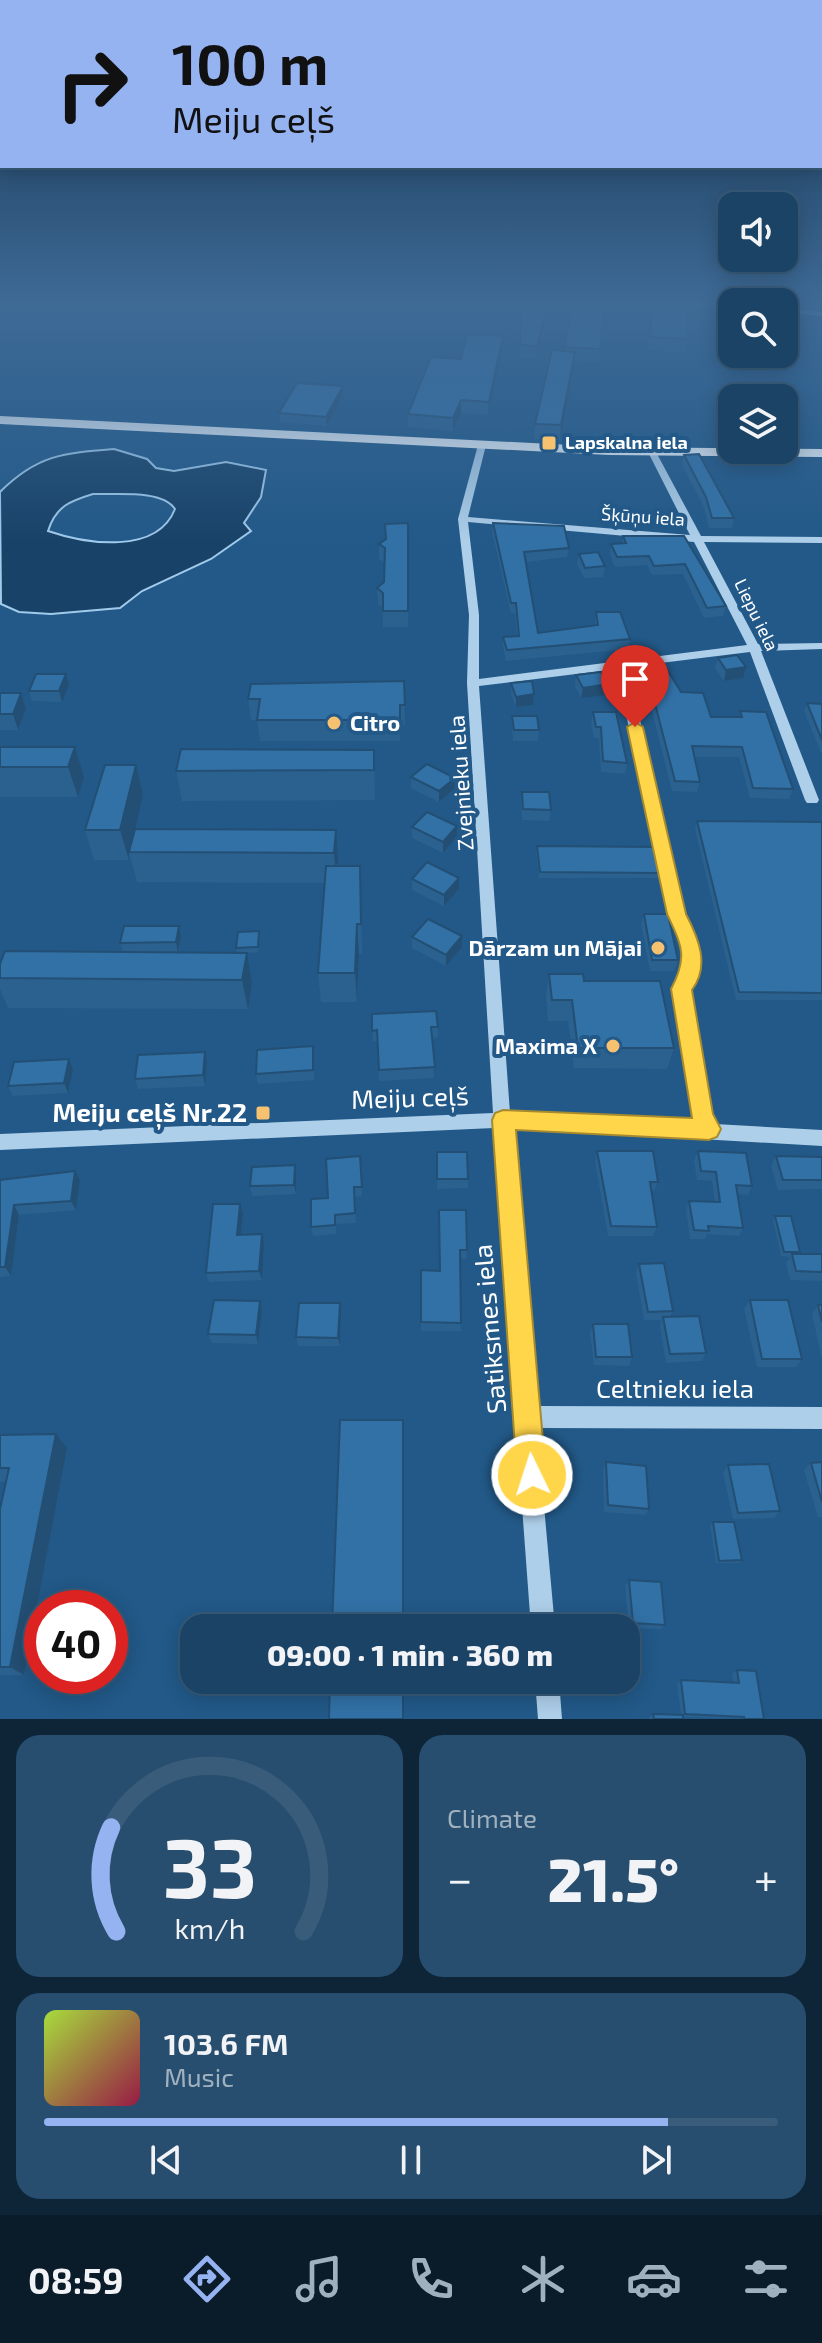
<!DOCTYPE html>
<meta charset="utf-8">
<style>
:root{--surface:#1a4366;--page:#274e6f;--text:#f1f3f6;--muted:#9fb0bf;--line:#385c7a;--accent:#95b2f1}
body{margin:0;font-family:"Exo 2",sans-serif;background:var(--page);color:var(--text);height:100vh;display:flex;flex-direction:column;font-size:30px;white-space:nowrap}
*{box-sizing:border-box;margin:0}
p{font-size:26px;color:var(--muted)}
.icon{flex:none;width:44px;height:44px;fill:none;stroke:currentColor;stroke-width:2;stroke-linecap:round;stroke-linejoin:round}
.map{position:relative;height:1719px;overflow:hidden}
.side{display:flex;flex-direction:column;gap:16px;padding:16px;background:#0e2538;flex:1}
.side>*{flex:none}
.top-card{position:absolute;left:0px;top:0px;width:822px;height:168px;box-shadow:0 4px 20px #0003,0 0 0 2px var(--line);background:#95b2f1;color:#111;overflow:hidden}
.fabs{position:absolute;left:718px;top:192px;display:grid;gap:16px}
.fabs a{display:grid;place-items:center;width:80px;height:80px;border-radius:16px;background:var(--surface);box-shadow:0 4px 20px #0003,0 0 0 2px var(--line);font-size:40px}
.speed{position:absolute;left:24px;top:1590px;display:flex;gap:16px;font-size:40px;font-weight:700;text-align:center}
.speed>*{display:grid;place-content:center;width:104px;height:104px;border-radius:50%;background:var(--surface);box-shadow:0 4px 20px #0003,0 0 0 2px var(--line);line-height:1}
.speed .limit{border:12px solid #d22;background:#fff;color:#111}
.pin{position:absolute;display:grid;place-items:center;width:68px;height:68px;color:#fff;margin:-82px -34px;border-radius:50% 50% 50% 0;rotate:-45deg;box-shadow:0 0 8px #0007}
.pin .icon{rotate:45deg}
.me{position:absolute;width:88px;margin:-44px;rotate:356deg;stroke-linejoin:round;filter:drop-shadow(0 0 6px #0008)}
.turn{display:flex;align-items:center;gap:28px;height:168px;padding:0 40px;font-size:36px}
.turn .icon{width:104px;height:104px;stroke-width:2.5}
.turn b{display:block;font-size:56px;line-height:68px}
.big{font-size:60px;font-weight:800;line-height:1.1}
.side .tile{flex:1;display:flex;flex-direction:column;justify-content:center;gap:12px;min-width:0;padding:0 28px;border-radius:24px;background:var(--page)}
.side .dial{align-items:center;gap:0}
.dial svg{height:208px;overflow:visible;fill:none;stroke:var(--line);stroke-width:7;stroke-linecap:round;text-anchor:middle}
.dial text{fill:var(--text);stroke:none}
.song{display:flex;align-items:center;gap:24px}
.cover{width:96px;height:96px;border-radius:12px;background:linear-gradient(135deg,hsl(80 70% 55%),hsl(340 70% 35%))}
.played{height:8px;border-radius:4px;background:linear-gradient(90deg,var(--accent) 85%,var(--line) 85%)}
.keys{display:flex;justify-content:space-around;direction:ltr}
.heat{display:flex;justify-content:space-between;align-items:center;font-size:44px;direction:ltr}
.side .tiles{flex:1;display:grid;gap:16px;grid-template-columns:1fr 1fr}
.tile:last-child{grid-column:span 2}
.trip{position:absolute;left:180px;top:1614px;width:460px;height:80px;border-radius:24px;background:var(--surface);box-shadow:0 4px 20px #0003,0 0 0 2px var(--line);font-weight:800;line-height:80px;text-align:center}
.tab-bar{display:flex;height:128px;justify-content:space-around;align-items:center;background:#0a1b29;color:var(--muted)}
.tab-bar .icon{width:56px;height:56px}
.tab-bar .selected{color:var(--accent)}
.tab-bar b{font-size:36px;color:var(--text)}
.map>svg:first-child{display:block}
.water{fill:#184268;stroke:#a2cbeb;stroke-width:2;fill-rule:evenodd}
.lines{fill:none;stroke-linecap:round;stroke-linejoin:round}
.minor{fill:#aecfea;fill-rule:evenodd}
.major{fill:#f1f8fe;fill-rule:evenodd}
.wall{fill:#2b618f}
.shaded-wall{fill:#234f74}
.building{fill:#3271a6;stroke:#234f74;stroke-width:2}
.route{fill:#ffd54a;stroke:#a68a30;stroke-width:2}
.poi-dot{fill:#f6c270;stroke:#225988;stroke-width:3}
.labels{text-anchor:middle;stroke-width:8;stroke-linejoin:round;paint-order:stroke}
.far-poi-label{font-size:18px;font-weight:bold;fill:#fff;stroke:#225988;text-anchor:start}
.far-street-label{font-size:18px;fill:#fff;stroke:#225988}
.poi-label{font-size:22px;font-weight:bold;fill:#fff;stroke:#225988;text-anchor:end}
.street-label{font-size:22px;fill:#fff;stroke:#225988}
.near-street-label{font-size:26px;fill:#fff;stroke:#225988}
.near-poi-label{font-size:26px;font-weight:bold;fill:#fff;stroke:#225988;text-anchor:end}
</style>
<div class="map">
<svg width="822" height="1719" viewBox="0 0 822 1719">
<rect width="100%" height="100%" fill="#225988"/>
<path class="water" d="M114,449L147,459L156,468L174,471L226,462L266,470L261,497L244,523L251,531L211,559L142,591L120,608L51,614L19,612L1,604L0,492C37,455 63,453 114,449ZM93,494C115,495 162,489 175,509C157,555 86,544 48,531C56,506 70,501 93,494Z"/>
<g class="lines">
<g class="minor">
<path d="M695,303H732V307L698,305Z"/>
<path d="M784,308L822,312V316L784,312Z"/>
<path d="M482,442L486,445L468,517L690,535L648,452L652,449L656,452L701,536L822,537V543L704,542L758,644L822,643V649L761,651L819,800L817,803H807L805,800L750,652L628,667L684,914C697,940 705,964 689,990L710,1115L715,1124L822,1130V1146L512,1128L535,1406L822,1407V1429L537,1428L555,1628H531L494,1128L0,1150V1134L493,1113L467,683L469,615L458,519L478,445ZM468,522L694,542L747,645L479,679V615ZM616,669L670,914C683,943 689,960 673,989L693,1116L697,1123L510,1113L479,686Z"/>
<path d="M535,1680H559L562,1719H538Z"/>
</g>
<path class="major" d="M0,416L609,447L822,449V457L609,455L0,424Z"/>
</g>
<g class="wall">
<path d="M572,303H605L599,362L574,361L560,440L534,439L535,424L565,351Z"/>
<path d="M651,303H687L688,339L686,353L648,350Z"/>
<path d="M520,321L545,323L536,359L519,358Z"/>
<path d="M503,336L502,348L488,415L461,413L453,431L408,427V414L461,359Z"/>
<path d="M343,386V395L327,426L280,422L279,413Z"/>
<path d="M684,455L734,518L732,528H709L704,507L682,465Z"/>
<path d="M408,523V627H383V608L378,604L377,588L384,582L385,563L379,559V544Z"/>
<path d="M493,523L569,548L567,557L526,562L538,633L595,625L596,612L630,639L628,649L506,661L503,647V637L517,636L515,613H511L492,532Z"/>
<path d="M623,536H684L726,606L723,616L704,618L683,574L652,575L647,565L615,567L610,554L611,544H622Z"/>
<path d="M579,554L605,566L603,577L584,578L577,564Z"/>
<path d="M718,658L743,678L724,681L715,668Z"/>
<path d="M644,665L681,692L711,717H739L740,711L793,789L789,799L750,798L739,757H694L700,782L697,792L672,791L651,707L653,696L642,675Z"/>
<path d="M66,674L69,685L62,702L32,701L29,691Z"/>
<path d="M576,675L608,684L606,695L581,698L575,686Z"/>
<path d="M404,681L405,726H400V741H260L257,720H251L248,699Z"/>
<path d="M511,683L534,694L533,705L516,707L511,694Z"/>
<path d="M0,693H21L26,709L18,730H0Z"/>
<path d="M807,703L822,704V755L804,711Z"/>
<path d="M593,712L627,763L625,774L601,772L599,738H594L591,723Z"/>
<path d="M512,716L539,730L538,741H513L512,727Z"/>
<path d="M0,747H75L84,777L78,797H0Z"/>
<path d="M374,750L375,800L182,801L176,771Z"/>
<path d="M136,765L143,795L135,829L336,830L338,866L361,896L362,954H359L357,1002H321L318,973L325,883L137,882L130,856L129,860H94L85,830Z"/>
<path d="M411,777L454,789L439,802L411,788Z"/>
<path d="M522,792L551,810L549,821L522,820L521,803Z"/>
<path d="M697,821H822V1000H736L695,829Z"/>
<path d="M412,827L457,837L443,853L412,838Z"/>
<path d="M537,846L660,873L659,878H539L536,852Z"/>
<path d="M412,879L459,889L444,906L412,890Z"/>
<path d="M644,914L678,960L674,971H650L641,924Z"/>
<path d="M462,936V947L446,966L412,948V937Z"/>
<path d="M181,937L179,952H237L236,948L260,937L258,952L247,953L252,982L248,1009L8,1008L0,989V964L123,952L120,943Z"/>
<path d="M549,974L584,981L674,1048L667,1069L574,1068L568,1021H548L546,995Z"/>
<path d="M372,1014L438,1027V1037L432,1038L434,1078L379,1081L377,1041H373Z"/>
<path d="M205,1052L207,1062L205,1086L138,1089L135,1079Z"/>
<path d="M314,1057V1080L258,1084L256,1074Z"/>
<path d="M73,1070L68,1093L13,1096L8,1086Z"/>
<path d="M597,1151L658,1182L654,1191H651L657,1227L653,1236H608L595,1161Z"/>
<path d="M698,1151L752,1186L748,1195L737,1194L743,1228L739,1236L707,1234L705,1239H690L686,1210L689,1201L715,1202L712,1181L697,1180L694,1160Z"/>
<path d="M360,1156L362,1196L355,1197L356,1223L336,1224V1234L313,1236L311,1227Z"/>
<path d="M776,1156L822,1157V1189L778,1190L771,1166Z"/>
<path d="M436,1162L468,1179V1188L437,1189Z"/>
<path d="M296,1175V1194L252,1196L250,1186Z"/>
<path d="M0,1180H80L76,1210L19,1215L11,1276L0,1277Z"/>
<path d="M240,1204L243,1213L241,1235L262,1234L264,1243L262,1280L209,1282L206,1273Z"/>
<path d="M775,1216L800,1252L799,1254H822V1281L790,1280L786,1263L790,1257L781,1256L773,1220Z"/>
<path d="M439,1219L467,1250L466,1259H460L461,1331H421V1270L439,1271Z"/>
<path d="M639,1264L673,1311L670,1317L706,1353L702,1361L666,1363L660,1326L662,1320H644L636,1273Z"/>
<path d="M750,1300L802,1359L796,1367H757L744,1309Z"/>
<path d="M818,1305H822V1359L812,1314Z"/>
<path d="M262,1310L258,1344L212,1343L208,1334Z"/>
<path d="M341,1312L340,1346H298L296,1337Z"/>
<path d="M593,1324L632,1357L629,1366L594,1365L590,1333Z"/>
<path d="M0,1435L67,1448L24,1675H0V1509L6,1482H0Z"/>
<path d="M606,1462L649,1509L645,1515L604,1512L603,1469Z"/>
<path d="M822,1462V1517H818L804,1470L811,1463Z"/>
<path d="M728,1465L780,1511L774,1518L733,1519L723,1472Z"/>
<path d="M713,1522L742,1560L739,1563H716L710,1525Z"/>
<path d="M629,1580L665,1625L661,1629L629,1628L625,1586Z"/>
<path d="M737,1670L764,1719L683,1717V1719H649V1717L653,1714L681,1715L677,1684L681,1680L734,1683L732,1674Z"/>
</g>
<g class="shaded-wall">
<path d="M546,310L545,323L536,359L537,346Z"/>
<path d="M503,336L502,348L488,415L489,402Z"/>
<path d="M575,352L574,365L560,440L561,425Z"/>
<path d="M343,386V395L327,426L326,417Z"/>
<path d="M461,400V413L453,431V418Z"/>
<path d="M746,667L743,678L724,681L726,670Z"/>
<path d="M66,674L69,685L62,702L59,691Z"/>
<path d="M608,684L606,695L581,698L583,688Z"/>
<path d="M21,693L26,709L18,730L13,714Z"/>
<path d="M534,694L533,705L516,707V697Z"/>
<path d="M75,747L84,777L78,797L68,767Z"/>
<path d="M136,765L143,795L130,852H129V860L120,830Z"/>
<path d="M455,778L454,789L439,802V791Z"/>
<path d="M457,826V837L443,853V842Z"/>
<path d="M336,830L338,860L336,883L334,853Z"/>
<path d="M459,878V889L444,906V895Z"/>
<path d="M357,924L359,954L357,1002L355,973Z"/>
<path d="M179,926L181,937L178,953L176,942Z"/>
<path d="M462,936V947L446,966V955Z"/>
<path d="M247,953L252,982L248,1009L242,980Z"/>
<path d="M205,1052L207,1062L205,1086L203,1075Z"/>
<path d="M69,1059L73,1070L68,1093L64,1083Z"/>
<path d="M295,1165L296,1175V1194L294,1185Z"/>
<path d="M75,1171L80,1180L76,1210L71,1201Z"/>
<path d="M240,1204L243,1213L240,1244L237,1235Z"/>
<path d="M14,1205L19,1215L11,1276L5,1267Z"/>
<path d="M262,1234L264,1243L262,1280L259,1271Z"/>
<path d="M260,1301L262,1310L258,1344L256,1335Z"/>
<path d="M340,1303L341,1312L340,1346L338,1338Z"/>
<path d="M56,1434L67,1448L24,1675L10,1667Z"/>
</g>
<g class="building">
<path d="M527,303H544L546,310L537,346L520,345L521,309H527Z"/>
<path d="M572,303H605L600,349L565,347Z"/>
<path d="M652,303H687L688,339L650,337Z"/>
<path d="M467,334L503,336L489,402L461,400L453,418L408,414L431,357L461,359Z"/>
<path d="M552,350L575,352L561,425L535,424Z"/>
<path d="M297,383L343,386L326,417L279,413Z"/>
<path d="M699,454L734,518H712L706,497L684,455Z"/>
<path d="M408,523V611H383V593L377,588L384,582L385,548L379,544L386,539L385,524Z"/>
<path d="M493,523L564,526L569,548L524,552L538,633L598,625L596,612H620L630,639L507,650L503,637L519,636L516,603H511Z"/>
<path d="M623,536H684L726,606L707,608L685,564L654,566L649,556L617,557L611,544L626,543Z"/>
<path d="M598,552L605,566L585,568L579,554Z"/>
<path d="M737,655L746,667L726,670L718,658Z"/>
<path d="M663,663L681,692L703,693L711,717H742L740,711L766,712L793,789L753,788L742,747L692,746L700,782L675,781L653,696H661L644,665Z"/>
<path d="M601,672L608,684L583,688L576,675Z"/>
<path d="M36,674H66L59,691H29Z"/>
<path d="M404,681L405,705H400V720H257L260,699H248L251,684Z"/>
<path d="M532,681L534,694L516,697L511,683Z"/>
<path d="M0,693H21L13,714H0Z"/>
<path d="M807,703L822,704V740Z"/>
<path d="M593,712H616L627,763L603,761L601,727H596Z"/>
<path d="M512,716H537L539,730H514Z"/>
<path d="M0,747H75L68,767H0Z"/>
<path d="M181,749L374,750V770L176,771Z"/>
<path d="M427,764L455,778L439,791L411,777Z"/>
<path d="M105,765H136L120,830H85Z"/>
<path d="M522,792H549L551,810L523,809Z"/>
<path d="M427,812L457,826L443,842L412,827Z"/>
<path d="M697,821L822,822V993L739,992Z"/>
<path d="M135,829L336,830L334,853L129,852Z"/>
<path d="M537,846L655,847L660,873L540,872Z"/>
<path d="M427,862L459,878L444,895L412,879Z"/>
<path d="M326,866H360L361,924H357L355,973H318Z"/>
<path d="M644,914H668L678,960H652Z"/>
<path d="M428,919L462,936L446,955L412,937Z"/>
<path d="M124,926H179L176,942L120,943Z"/>
<path d="M259,931L258,947L236,948L238,932Z"/>
<path d="M5,951L247,953L242,980L0,978V964Z"/>
<path d="M549,974H583L584,981H660L674,1048H578L572,1000H552Z"/>
<path d="M436,1011L438,1027H431L435,1067L379,1070L377,1030L372,1031V1014Z"/>
<path d="M313,1046V1070L256,1074L257,1050Z"/>
<path d="M205,1052L203,1075L135,1079L138,1055Z"/>
<path d="M69,1059L64,1083L8,1086L14,1062Z"/>
<path d="M597,1151H653L658,1182H650L657,1227L611,1226Z"/>
<path d="M698,1151L746,1153L752,1186L736,1185L743,1228L708,1226L709,1231L694,1230L689,1201L720,1202L716,1172L701,1171Z"/>
<path d="M437,1152H467L468,1179H437Z"/>
<path d="M360,1156L362,1187H354L355,1213L335,1215V1225L311,1227V1199L328,1198L326,1159Z"/>
<path d="M776,1156L822,1157V1180H783Z"/>
<path d="M295,1165L294,1185L250,1186L252,1167Z"/>
<path d="M75,1171L71,1201L14,1205L5,1267H0V1180Z"/>
<path d="M213,1204H240L237,1235L262,1234L259,1271L206,1273Z"/>
<path d="M439,1210H466L467,1250H460L461,1323L421,1322V1270L440,1271Z"/>
<path d="M775,1216H791L800,1252H784Z"/>
<path d="M792,1254H822V1272L796,1271Z"/>
<path d="M664,1263L673,1311L648,1312L639,1264Z"/>
<path d="M214,1300L260,1301L256,1335L208,1334Z"/>
<path d="M750,1300H788L802,1359H762Z"/>
<path d="M299,1303H340L338,1338L296,1337Z"/>
<path d="M818,1305H822V1322Z"/>
<path d="M699,1316L706,1353L670,1354L663,1317Z"/>
<path d="M593,1324H628L632,1357H596Z"/>
<path d="M340,1420H403V1628H332Z"/>
<path d="M56,1434L10,1667H0V1509L9,1468H0V1435Z"/>
<path d="M606,1462L646,1466L649,1509L608,1505Z"/>
<path d="M822,1462V1502L811,1463Z"/>
<path d="M769,1464L780,1511L738,1513L728,1465Z"/>
<path d="M713,1522H734L742,1560L719,1561Z"/>
<path d="M629,1580L661,1582L665,1625L633,1623Z"/>
<path d="M737,1670L756,1671L764,1719H744V1717L685,1714L681,1680L739,1683Z"/>
<path d="M330,1680H403V1719H329Z"/>
<path d="M653,1714L683,1715V1719H654Z"/>
</g>
<linearGradient id="sky" x2="0" y2="1"><stop stop-color="#13314b"/><stop offset="0.56" stop-color="#3e6a96"/><stop offset="1" stop-color="#3e6a96" stop-opacity="0"/></linearGradient>
<rect width="822" height="543" fill="url(#sky)"/>
<path class="route" d="M635,722L643,727L686,914C699,939 710,966 692,990L713,1114L721,1129L717,1137L709,1140L516,1130L546,1475L542,1485L532,1489L522,1485L517,1475L492,1120L495,1113L503,1110L692,1118L671,989C688,957 682,946 667,914L627,727Z"/>
<g class="poi-dot">
<rect x="541" y="435" width="16" height="16" rx="4"/>
<circle cx="334" cy="723" r="8"/>
<circle cx="658" cy="948" r="8"/>
<circle cx="613" cy="1046" r="8"/>
<rect x="255" y="1105" width="16" height="16" rx="4"/>
</g>
<g class="labels">
<g class="far-poi-label">
<text x="565" y="449">Lapskalna iela</text>
</g>
<g class="far-street-label">
<text transform="translate(643 517) rotate(4)" y="6">Šķūņu iela</text>
<text transform="translate(756 615) rotate(64)" y="6">Liepu iela</text>
</g>
<g class="poi-label">
<text x="350" y="731" text-anchor="start">Citro</text>
<text x="642" y="956">Dārzam un Mājai</text>
<text x="597" y="1054">Maxima X</text>
</g>
<g class="street-label">
<text transform="translate(461 783) rotate(-94)" y="8">Zvejnieku iela</text>
</g>
<g class="near-street-label">
<text transform="translate(410 1098) rotate(-2)" y="9">Meiju ceļš</text>
<text transform="translate(490 1329) rotate(-95)" y="9">Satiksmes iela</text>
<text x="675" y="1398">Celtnieku iela</text>
</g>
<g class="near-poi-label">
<text x="247" y="1122">Meiju ceļš Nr.22</text>
</g>
</g>
</svg>
<div class="fabs">
<a><svg class="icon" aria-label="sound" viewBox="0 0 24 24"><path d="M4 9h4l5-4v14l-5-4H4zM17 9q2 3 0 6"/></svg></a>
<a><svg class="icon" aria-label="search" viewBox="0 0 24 24"><circle cx="10" cy="10" r="6"/><path d="M15 15l6 6"/></svg></a>
<a><svg class="icon" aria-label="layers" viewBox="0 0 24 24"><path d="M12 4l9 5-9 5-9-5zM3 14l9 5 9-5"/></svg></a>
</div>
<div class="speed"><div class="limit">40</div></div>
<div class="pin" style="left:635px;top:727px;background:#d93025"><svg class="icon" aria-label="arrive" viewBox="0 0 24 24"><path d="M6 21V4h12l-3 4 3 4H6"/></svg></div>
<svg class="me" style="left:532px;top:1475px" viewBox="-20 -20 40 40"><circle r="17" fill="#ffd54a" stroke="#fff" stroke-width="3"/><path d="M0-11L8 9 0 5-8 9z" fill="#fff"/></svg>
<div class="trip">09:00 · 1 min · 360 m</div>
<div class="top-card">
<div class="turn"><svg class="icon" aria-label="right" viewBox="0 0 24 24"><path d="M7 20v-9h11M14 6l5 5-5 5"/></svg><div><b>100 m</b>Meiju ceļš</div></div>
</div>
</div>
<section class="side">
<div class="tiles">
<div class="tile dial"><svg viewBox="0 0 100 80">
<path d="M14 69A42 42 0 1 1 86 69"/>
<path d="M14 69A42 42 0 0 1 12 29" stroke="#95b2f1"/>
<text x="50" y="56" font-size="32" font-weight="700">33</text>
<text x="50" y="72" font-size="11">km/h</text>
</svg></div>
<div class="tile"><p>Climate</p>
<div class="heat"><a>−</a><b class="big">21.5°</b><a>+</a></div>
</div>
<div class="tile">
<div class="song"><i class="cover"></i><div><b>103.6 FM</b><p>Music</p></div></div>
<div class="played"></div>
<div class="keys"><svg class="icon" aria-label="previous" viewBox="0 0 24 24"><path d="M18 5L8 12l10 7zM5 5v14"/></svg><svg class="icon" aria-label="pause" viewBox="0 0 24 24"><path d="M8 5v14M16 5v14"/></svg><svg class="icon" aria-label="next" viewBox="0 0 24 24"><path d="M6 5l10 7-10 7zM19 5v14"/></svg></div>
</div>
</div>
</section>
<nav class="tab-bar">
<b>08:59</b>
<svg class="icon selected" aria-label="directions" viewBox="0 0 24 24"><path d="M12 3l9 9-9 9-9-9zM9 14v-3h6M13 9l2 2-2 2"/></svg>
<svg class="icon" aria-label="music" viewBox="0 0 24 24"><path d="M9 18V5l10-2v13"/><circle cx="6" cy="18" r="3"/><circle cx="16" cy="16" r="3"/></svg>
<svg class="icon" aria-label="phone" viewBox="0 0 24 24"><path d="M5 4h4l2 5-3 2q2 4 5 5l2-3 5 2v4C11 20 4 13 5 4z"/></svg>
<svg class="icon" aria-label="climate" viewBox="0 0 24 24"><path d="M12 3v18M4 7l16 10M4 17L20 7"/></svg>
<svg class="icon" aria-label="car" viewBox="0 0 24 24"><path d="M5 17H2v-5l4-1 3-4h7l3 4 3 1v5h-3M9 17h6M6 11h13"/><circle cx="7" cy="17" r="2"/><circle cx="17" cy="17" r="2"/></svg>
<svg class="icon" aria-label="filters" viewBox="0 0 24 24"><path d="M4 7h16M4 17h16"/><circle cx="9" cy="7" r="2"/><circle cx="15" cy="17" r="2"/></svg>
</nav>
